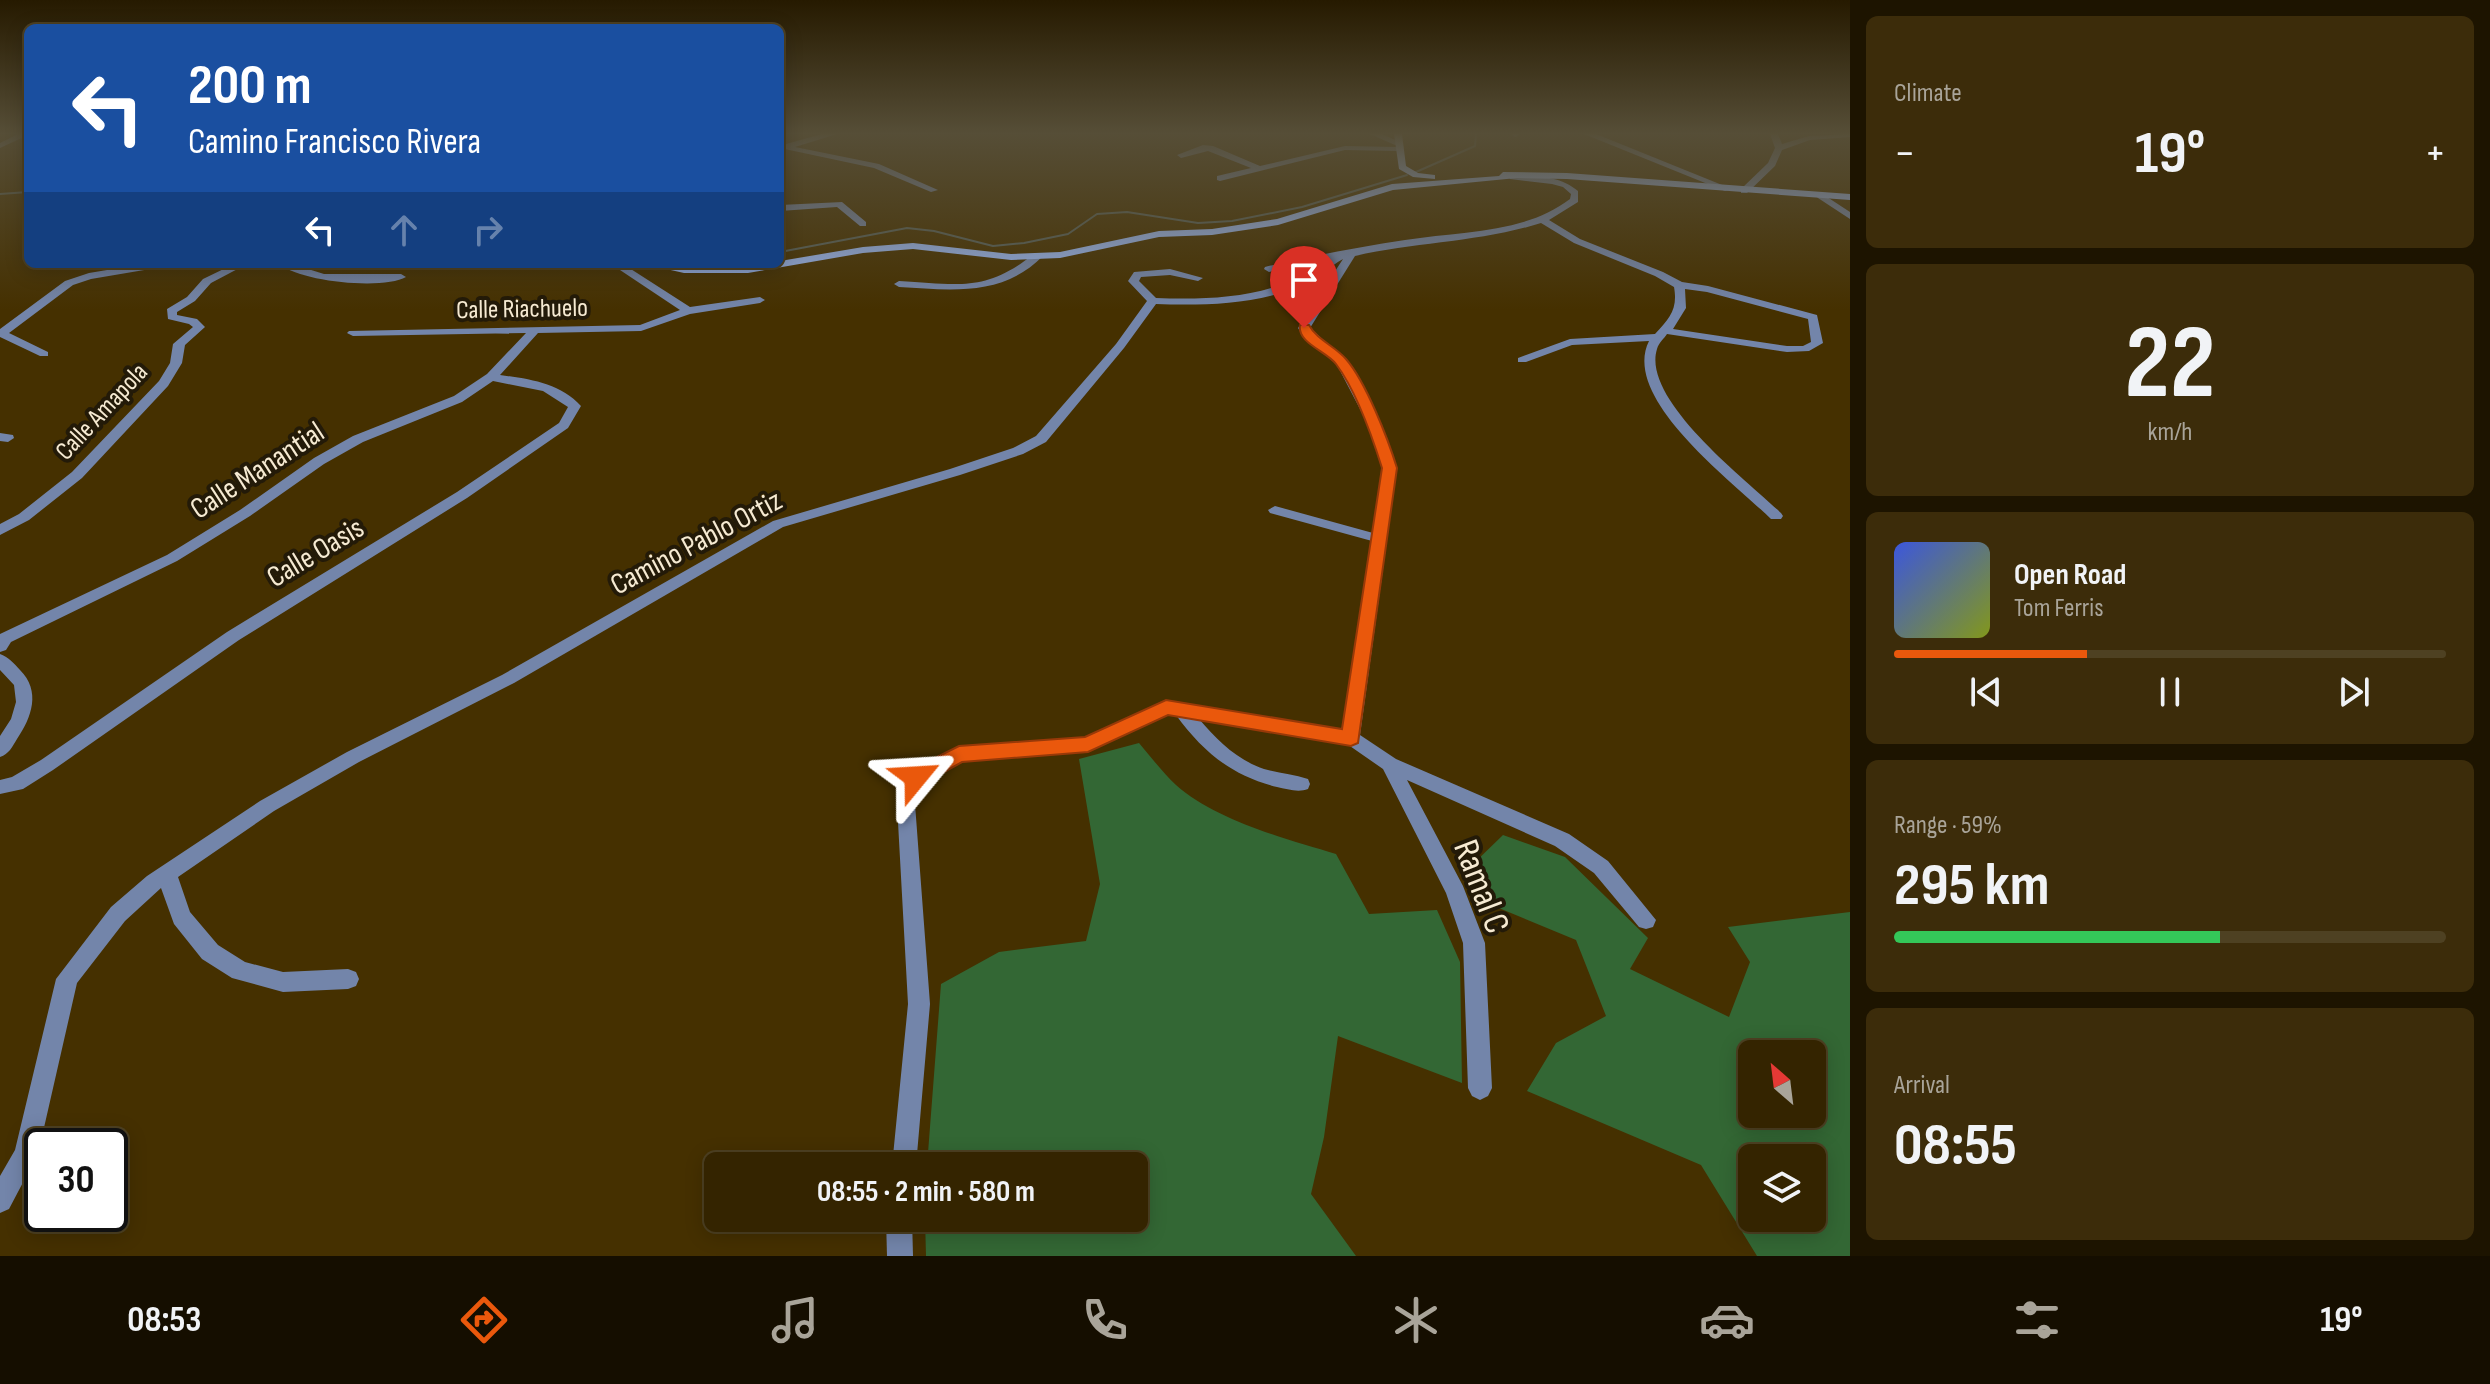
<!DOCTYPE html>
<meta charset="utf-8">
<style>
:root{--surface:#342400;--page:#3c2c0a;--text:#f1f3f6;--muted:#a9a499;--line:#4e4122;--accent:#ea580c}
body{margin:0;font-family:"Sofia Sans Condensed",sans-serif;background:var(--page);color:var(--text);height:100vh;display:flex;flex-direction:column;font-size:30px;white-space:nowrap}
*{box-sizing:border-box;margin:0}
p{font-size:26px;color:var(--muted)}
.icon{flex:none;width:44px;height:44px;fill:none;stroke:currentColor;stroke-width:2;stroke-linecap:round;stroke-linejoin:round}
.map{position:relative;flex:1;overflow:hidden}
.panel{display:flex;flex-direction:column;gap:16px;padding:16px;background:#1d1400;width:640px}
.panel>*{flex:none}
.guide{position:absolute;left:24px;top:24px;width:760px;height:244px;border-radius:12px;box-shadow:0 4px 20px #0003,0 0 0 2px var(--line);background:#1a4fa0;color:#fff;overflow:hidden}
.needle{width:52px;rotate:332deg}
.buttons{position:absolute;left:1738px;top:1040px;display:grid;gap:16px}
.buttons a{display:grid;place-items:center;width:88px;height:88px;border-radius:12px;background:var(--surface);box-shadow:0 4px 20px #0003,0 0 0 2px var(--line);font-size:40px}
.speed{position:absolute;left:24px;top:1128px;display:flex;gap:16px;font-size:40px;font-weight:700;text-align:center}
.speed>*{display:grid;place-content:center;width:104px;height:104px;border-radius:50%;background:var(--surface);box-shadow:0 4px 20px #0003,0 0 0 2px var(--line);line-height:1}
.speed .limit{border:4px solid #111;border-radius:12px;background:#fff;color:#111}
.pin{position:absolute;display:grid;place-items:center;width:68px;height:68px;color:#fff;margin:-82px -34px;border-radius:50% 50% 50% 0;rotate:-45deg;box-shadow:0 0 8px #0007}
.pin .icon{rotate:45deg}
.me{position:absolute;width:88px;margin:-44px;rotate:63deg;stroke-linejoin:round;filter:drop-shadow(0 0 6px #0008)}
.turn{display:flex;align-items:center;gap:28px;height:168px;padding:0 32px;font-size:36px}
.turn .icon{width:104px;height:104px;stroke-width:2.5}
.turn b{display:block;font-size:56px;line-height:68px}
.lanes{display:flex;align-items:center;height:76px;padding:0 32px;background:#0003;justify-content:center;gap:40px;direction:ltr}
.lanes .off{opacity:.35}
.big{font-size:60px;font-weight:700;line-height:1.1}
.panel .widget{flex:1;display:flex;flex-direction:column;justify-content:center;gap:12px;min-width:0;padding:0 28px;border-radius:12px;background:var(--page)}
.panel .dial{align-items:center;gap:0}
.dial b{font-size:104px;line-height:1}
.song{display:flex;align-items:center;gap:24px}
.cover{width:96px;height:96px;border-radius:12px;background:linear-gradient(135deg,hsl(230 70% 55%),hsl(70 70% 35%))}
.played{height:8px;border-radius:4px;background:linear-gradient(90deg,var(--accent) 35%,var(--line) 35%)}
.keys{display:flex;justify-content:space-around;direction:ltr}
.heat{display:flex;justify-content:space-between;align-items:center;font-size:44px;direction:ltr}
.charge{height:12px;border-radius:6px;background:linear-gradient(90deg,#34c759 59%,var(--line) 0)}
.trip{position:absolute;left:704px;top:1152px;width:444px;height:80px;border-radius:12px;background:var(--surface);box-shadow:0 4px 20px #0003,0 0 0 2px var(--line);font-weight:700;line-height:80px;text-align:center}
.tabs{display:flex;height:128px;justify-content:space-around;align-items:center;background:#150e00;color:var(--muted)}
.tabs .icon{width:56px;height:56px}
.tabs .active{color:var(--accent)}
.tabs b{font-size:36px;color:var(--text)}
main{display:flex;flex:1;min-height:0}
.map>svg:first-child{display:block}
.green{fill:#336734;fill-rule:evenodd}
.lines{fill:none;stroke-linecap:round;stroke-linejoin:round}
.stream{stroke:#555f5a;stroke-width:2}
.street{fill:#7385aa;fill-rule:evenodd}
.secondary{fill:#95b2ed;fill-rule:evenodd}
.route{fill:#ea580c;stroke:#983908;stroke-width:2}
.labels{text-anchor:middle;stroke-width:8;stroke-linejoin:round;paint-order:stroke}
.far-street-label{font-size:26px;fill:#f6ead2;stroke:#231a08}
.street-label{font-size:30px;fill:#f6ead2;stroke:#231a08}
.near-street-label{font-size:36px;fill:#f6ead2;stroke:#231a08}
</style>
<main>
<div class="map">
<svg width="1850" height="1256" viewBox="0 0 1850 1256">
<rect width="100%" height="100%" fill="#453000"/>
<g class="green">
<path d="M1139,743C1151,757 1163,773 1176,785C1215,820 1286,839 1336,854L1369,914L1437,910L1460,962L1462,1083L1338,1036L1324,1137L1311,1194L1356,1256H926L925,1218H1134V1166H927L941,984L999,952L1086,941L1100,884L1079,759Z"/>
<path d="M1503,835L1565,857L1648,938L1630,969L1729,1017L1750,962L1728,927L1850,912V1256H1757L1701,1165L1527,1091L1556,1043L1606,1016L1576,940L1494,906L1470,867ZM1752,1054H1812V1114H1752ZM1752,1158H1812V1218H1752Z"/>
</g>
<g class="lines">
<g class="stream">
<path d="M1416,172L1475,146L1476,134"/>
<path d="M0,194L28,192"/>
<path d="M780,252L907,228L934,231L993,246L1024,243L1068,234L1097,214L1127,212L1198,223L1232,221L1302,207L1407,175"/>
</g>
<g class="street">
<path d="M18,134L28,135L0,148V143Z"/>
<path d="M822,134H837L795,147L879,164L938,190L931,192L874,168L780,148V141L786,144Z"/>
<path d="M1370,134H1382L1402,143L1395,145Z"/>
<path d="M1511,134H1519V135L1515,137Z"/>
<path d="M1584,134H1596L1732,189L1725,191Z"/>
<path d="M1770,134H1778L1782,144L1809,136L1850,134V137L1810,140L1782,150L1775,166L1747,193H1741V189L1768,163L1775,148Z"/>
<path d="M1203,145L1213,146L1260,166L1345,146L1398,147L1402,149L1398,151L1345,150L1220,181L1217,180V176L1251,168L1208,151L1181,158L1177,155Z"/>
<path d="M1513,174C1536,177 1560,175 1578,191V202L1549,220L1580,239L1663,272L1682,282L1708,286L1817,315L1823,343L1809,351L1787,352L1667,334C1664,339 1659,342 1657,349C1641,400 1748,481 1781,513L1783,516L1781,519H1771C1735,483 1620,399 1649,341L1572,345L1526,362H1518V358L1570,339L1655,334C1670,318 1678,309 1674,287L1655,276L1574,243L1541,223C1481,242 1417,242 1355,256L1310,328L1347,361L1384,432L1397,468L1360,735L1396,759L1569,834L1608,861L1656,920L1653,927L1646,929L1639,927L1594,873L1555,846L1407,780L1463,886L1485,943L1492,1088L1488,1096L1480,1100L1472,1096L1468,1088L1463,943L1446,893L1383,769L1347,744L1199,719C1217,740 1237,760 1264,769C1278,773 1293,774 1308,779L1310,784L1308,789C1298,793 1287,789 1277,787C1232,776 1203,752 1176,715L1168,714L1088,752L962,761L924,782L915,804L930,1004L916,1166H892L908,1004L897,804L909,772L959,747L1086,738L1166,701L1343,730L1372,541L1270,513L1268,510L1275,506L1373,533L1383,468L1372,432L1336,363L1303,336L1298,328L1343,259C1330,266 1320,278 1306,284C1260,304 1206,306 1156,304L1124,348L1046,442L1023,454L960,475L783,527L514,683L359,762L274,811L178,877L190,912L218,945L245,962L283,972L348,969L356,972L359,979L356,986L348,989L283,992L232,978L202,959L174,924L161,888L125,921L77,983L38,1154L9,1209L0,1213V1176L15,1150L56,979L111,907L147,876L260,801L347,752L502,675L773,521L950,469L1013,448L1036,436L1116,344L1147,301L1128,281L1134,272L1170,269L1203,278L1198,281L1170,275L1141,277L1139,281L1156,298C1215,300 1278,298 1326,260L1269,272L1264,269L1265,267C1312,256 1358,247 1405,240C1462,231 1524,234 1570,199L1571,194L1563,187L1552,184L1510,179L1509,177ZM1685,289L1707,292L1808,319L1811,342L1803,346H1787L1673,329L1686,308Z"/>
<path d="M1821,193L1850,212V219L1818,198L1816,196Z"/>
<path d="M842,202L866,222V226H860L837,207L780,211V205Z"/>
<path d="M1034,254L1043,256C1002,297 952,290 899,287L894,284L899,281C958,284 984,293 1034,254Z"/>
<path d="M143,264H167L162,267L91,279L73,285L9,333L48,352V356H40L0,337V329L65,281L89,273Z"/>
<path d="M234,264H247L211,283L195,301L177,312V315L197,319L205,327L185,345L182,363L168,386L82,478L29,520L0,535V524L19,514L72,472L159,381L170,363L173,344L193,327L189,324L168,319L167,309L187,297L203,279Z"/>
<path d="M280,264H292L324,274H401L406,277C384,290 300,282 280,264Z"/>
<path d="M611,264H623L690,307L760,297L765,300L760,303L690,314L641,331L538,333L500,375C529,379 560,383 581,406L568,428L467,498L239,640L53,770L23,789L0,794V780L12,777L41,760L227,632L457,492L559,423L568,407L543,391L493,381L462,402L363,442L324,464L250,516L177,561L11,642L6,650L0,652V634L167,555L240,510L314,458L353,436L454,396L487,374L526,333L353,336L347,333L349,331L640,325L680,310Z"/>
<path d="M0,433L13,435L14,438L8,442L0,441Z"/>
<path d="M0,654C8,657 14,663 20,670C41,691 32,717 17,739C12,747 9,754 0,757V736L11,719L16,702L14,685L0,670Z"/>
<path d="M886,1218H912L913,1256H887Z"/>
</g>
<g class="secondary">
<path d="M1394,134H1402L1406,166L1418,173L1435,175V179L1413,177L1399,169Z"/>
<path d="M1503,172L1567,173L1850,194V200L1567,179L1517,178L1393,190L1278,225L1212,235L1159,237L1060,258L1011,260L913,249L863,253L748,273H684L644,264L684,267L780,264V261L863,247L913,243L1011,254L1060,252L1159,231L1212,229L1277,219L1392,184L1499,176Z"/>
</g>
</g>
<linearGradient id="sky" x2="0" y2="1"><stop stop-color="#261a00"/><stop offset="0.43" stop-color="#564e37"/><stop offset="1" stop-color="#564e37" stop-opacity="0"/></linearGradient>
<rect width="1850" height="310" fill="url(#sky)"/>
<path class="route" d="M1300,325H1309C1317,340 1335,346 1346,359C1366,382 1388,439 1397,468L1358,743L1351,746L1168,715L1088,752L962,762L924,783L916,785L909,783L906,777L909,771L959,746L1085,737L1166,700L1342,729L1382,468C1372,436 1357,392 1336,364C1326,351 1297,343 1300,325Z"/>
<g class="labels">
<g class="far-street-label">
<text transform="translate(522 308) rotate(-1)" y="9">Calle Riachuelo</text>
<text transform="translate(101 411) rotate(-47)" y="9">Calle Amapola</text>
</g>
<g class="street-label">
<text transform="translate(257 470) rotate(-33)" y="10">Calle Manantial</text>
<text transform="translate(696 542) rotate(-28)" y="10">Camino Pablo Ortiz</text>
<text transform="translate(315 552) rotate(-31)" y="10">Calle Oasis</text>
</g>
<g class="near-street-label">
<text transform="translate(1483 886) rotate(69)" y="13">Ramal C</text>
</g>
</g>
</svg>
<div class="buttons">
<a><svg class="needle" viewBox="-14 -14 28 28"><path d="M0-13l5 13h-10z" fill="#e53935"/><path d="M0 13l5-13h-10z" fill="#a9a499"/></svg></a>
<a><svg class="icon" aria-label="layers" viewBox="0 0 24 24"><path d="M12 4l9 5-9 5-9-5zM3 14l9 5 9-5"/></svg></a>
</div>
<div class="speed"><div class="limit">30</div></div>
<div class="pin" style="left:1304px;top:328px;background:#d93025"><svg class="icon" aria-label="arrive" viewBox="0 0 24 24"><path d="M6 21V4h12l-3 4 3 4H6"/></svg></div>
<svg class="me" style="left:916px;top:777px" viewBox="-20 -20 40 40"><path d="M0-17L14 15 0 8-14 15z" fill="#ea580c" stroke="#fff" stroke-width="4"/></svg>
<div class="trip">08:55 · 2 min · 580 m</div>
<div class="guide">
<div class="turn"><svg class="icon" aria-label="left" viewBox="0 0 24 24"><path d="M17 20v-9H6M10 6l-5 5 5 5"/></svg><div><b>200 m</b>Camino Francisco Rivera</div></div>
<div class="lanes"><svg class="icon" aria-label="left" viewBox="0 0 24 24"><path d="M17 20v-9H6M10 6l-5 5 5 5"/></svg><svg class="icon off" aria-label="ahead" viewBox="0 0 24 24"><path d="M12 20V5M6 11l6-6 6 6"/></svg><svg class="icon off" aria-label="right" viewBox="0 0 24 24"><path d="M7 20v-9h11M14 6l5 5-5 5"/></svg></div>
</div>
</div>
<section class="panel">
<div class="widget"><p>Climate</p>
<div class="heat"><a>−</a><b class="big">19°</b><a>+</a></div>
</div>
<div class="widget dial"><b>22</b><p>km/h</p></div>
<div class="widget">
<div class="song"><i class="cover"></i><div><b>Open Road</b><p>Tom Ferris</p></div></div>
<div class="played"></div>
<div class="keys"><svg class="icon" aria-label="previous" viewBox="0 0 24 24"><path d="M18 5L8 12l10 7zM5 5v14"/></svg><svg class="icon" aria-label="pause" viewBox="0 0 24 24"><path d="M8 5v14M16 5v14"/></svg><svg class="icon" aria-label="next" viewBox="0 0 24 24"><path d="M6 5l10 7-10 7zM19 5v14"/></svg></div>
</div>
<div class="widget"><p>Range · 59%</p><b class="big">295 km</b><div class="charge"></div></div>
<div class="widget"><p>Arrival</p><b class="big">08:55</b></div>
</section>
</main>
<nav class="tabs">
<b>08:53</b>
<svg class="icon active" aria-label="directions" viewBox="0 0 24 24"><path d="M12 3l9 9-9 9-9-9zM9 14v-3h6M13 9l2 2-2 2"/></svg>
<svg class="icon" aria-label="music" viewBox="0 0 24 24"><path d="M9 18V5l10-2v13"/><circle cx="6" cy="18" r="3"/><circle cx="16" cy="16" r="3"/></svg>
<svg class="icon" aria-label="phone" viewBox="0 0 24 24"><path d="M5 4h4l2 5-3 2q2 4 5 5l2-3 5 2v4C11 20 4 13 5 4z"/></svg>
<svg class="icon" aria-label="climate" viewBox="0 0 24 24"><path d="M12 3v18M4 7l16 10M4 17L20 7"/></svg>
<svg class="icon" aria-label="car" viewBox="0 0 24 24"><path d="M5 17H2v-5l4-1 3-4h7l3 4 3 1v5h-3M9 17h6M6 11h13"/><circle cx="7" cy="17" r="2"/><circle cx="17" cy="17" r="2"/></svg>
<svg class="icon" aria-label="filters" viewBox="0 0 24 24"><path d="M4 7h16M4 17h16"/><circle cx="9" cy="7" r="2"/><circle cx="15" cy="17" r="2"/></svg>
<b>19°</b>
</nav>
